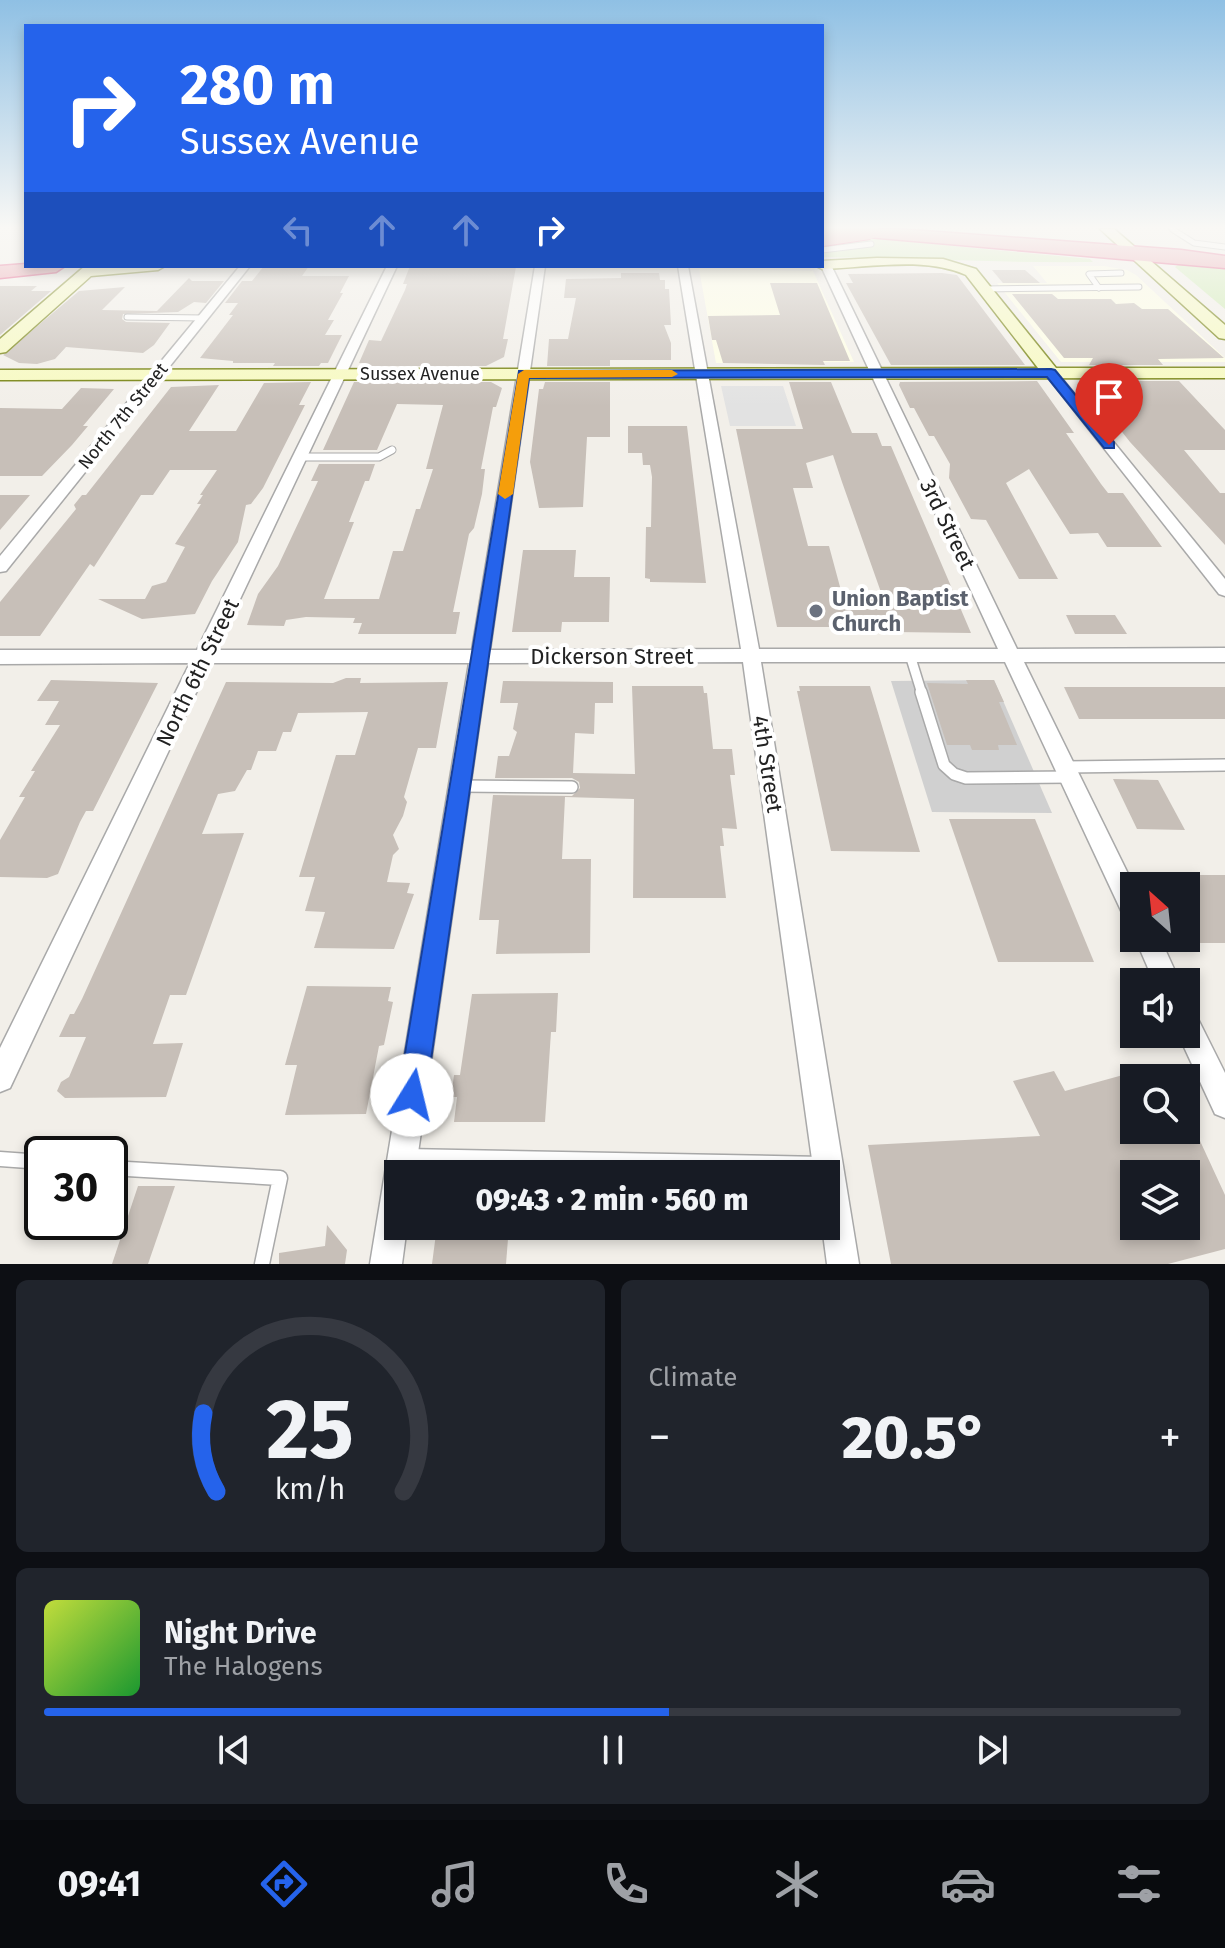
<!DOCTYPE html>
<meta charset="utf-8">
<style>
:root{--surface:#171b24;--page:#20242c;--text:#f1f3f6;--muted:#9ea1a6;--line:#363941;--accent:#2563eb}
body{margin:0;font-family:"Fira Sans",sans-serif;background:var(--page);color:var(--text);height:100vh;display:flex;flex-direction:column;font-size:30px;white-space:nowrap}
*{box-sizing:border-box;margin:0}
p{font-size:26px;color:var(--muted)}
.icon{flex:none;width:44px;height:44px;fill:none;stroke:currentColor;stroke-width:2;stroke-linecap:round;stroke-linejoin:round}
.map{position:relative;height:1264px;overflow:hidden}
.details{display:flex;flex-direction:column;gap:16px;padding:16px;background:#0d0f14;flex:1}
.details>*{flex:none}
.hud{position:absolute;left:24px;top:24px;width:800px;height:244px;border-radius:0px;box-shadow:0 4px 12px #0003;background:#2563eb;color:#fff;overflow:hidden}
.needle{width:52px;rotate:333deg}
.controls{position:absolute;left:1120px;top:872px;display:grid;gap:16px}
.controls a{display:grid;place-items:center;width:80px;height:80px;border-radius:0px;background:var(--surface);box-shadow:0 4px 12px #0003;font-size:40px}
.speed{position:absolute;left:24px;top:1136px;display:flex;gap:16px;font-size:40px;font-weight:700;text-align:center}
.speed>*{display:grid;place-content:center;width:104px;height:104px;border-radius:50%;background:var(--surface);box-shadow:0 4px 12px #0003;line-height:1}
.speed .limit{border:4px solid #111;border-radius:12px;background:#fff;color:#111}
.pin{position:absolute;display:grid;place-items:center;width:68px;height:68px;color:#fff;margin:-82px -34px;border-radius:50% 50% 50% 0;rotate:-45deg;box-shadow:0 0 8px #0007}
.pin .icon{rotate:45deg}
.me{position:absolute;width:88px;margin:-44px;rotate:9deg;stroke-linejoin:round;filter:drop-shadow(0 0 6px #0008)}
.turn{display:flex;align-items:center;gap:28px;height:168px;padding:0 24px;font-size:36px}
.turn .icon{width:104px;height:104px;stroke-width:2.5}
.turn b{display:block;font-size:56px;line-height:68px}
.lanes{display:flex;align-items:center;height:76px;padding:0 24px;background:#0003;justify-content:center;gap:40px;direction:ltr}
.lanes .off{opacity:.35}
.big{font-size:60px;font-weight:800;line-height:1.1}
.details .tile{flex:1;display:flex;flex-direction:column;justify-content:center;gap:12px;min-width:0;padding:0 28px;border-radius:12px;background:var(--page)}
.details .dial{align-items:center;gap:0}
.dial svg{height:208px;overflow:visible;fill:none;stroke:var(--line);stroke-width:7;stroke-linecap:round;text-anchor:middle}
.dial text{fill:var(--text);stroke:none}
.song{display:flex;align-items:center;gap:24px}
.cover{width:96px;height:96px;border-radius:12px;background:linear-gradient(135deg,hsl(70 70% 55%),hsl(130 70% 35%))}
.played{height:8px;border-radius:4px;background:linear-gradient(90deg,var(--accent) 55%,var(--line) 55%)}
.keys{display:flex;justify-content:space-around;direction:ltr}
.heat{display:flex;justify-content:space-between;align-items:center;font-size:44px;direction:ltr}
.details .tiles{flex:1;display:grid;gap:16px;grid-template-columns:1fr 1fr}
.tile:last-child{grid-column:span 2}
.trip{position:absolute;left:384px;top:1160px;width:456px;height:80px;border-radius:0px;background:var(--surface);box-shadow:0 4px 12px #0003;font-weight:800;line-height:80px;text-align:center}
.tabs{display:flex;height:128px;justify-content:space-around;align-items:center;background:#090b0e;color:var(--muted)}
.tabs .icon{width:56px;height:56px}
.tabs .active{color:var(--accent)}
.tabs b{font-size:36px;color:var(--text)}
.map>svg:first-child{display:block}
.education{fill:#ffffe5}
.religious{fill:#d0d0d0}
.grass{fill:#cdebb0}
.parking{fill:#e2e2e2}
.building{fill:#c7bfb8;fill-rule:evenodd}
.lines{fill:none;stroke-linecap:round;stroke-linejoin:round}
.lane-far4-casing{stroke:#a9a9a9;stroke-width:7}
.lane-far3-casing{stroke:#a9a9a9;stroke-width:9}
.lane-far2-casing{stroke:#a9a9a9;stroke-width:12}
.lane-far1-casing{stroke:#a9a9a9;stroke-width:14}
.lane-casing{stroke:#a9a9a9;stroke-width:17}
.street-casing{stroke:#a9a9a9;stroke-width:3}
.secondary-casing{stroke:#707d05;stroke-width:3}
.highway-casing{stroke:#dc2a67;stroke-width:3}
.lane-far4{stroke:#fff;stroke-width:5}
.lane-far3{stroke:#fff;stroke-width:7}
.lane-far2{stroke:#fff;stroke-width:9}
.lane-far1{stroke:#fff;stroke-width:11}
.lane{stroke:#fff;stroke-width:14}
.street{fill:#fff;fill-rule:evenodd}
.secondary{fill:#f7fabf;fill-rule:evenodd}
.highway{fill:#e892a2;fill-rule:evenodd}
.highway-bridge-casing{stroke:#dc2a67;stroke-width:22;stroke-linecap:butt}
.highway-bridge{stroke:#e892a2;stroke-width:20}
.route{fill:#2563eb;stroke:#184099;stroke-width:2}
.slow{fill:#f59e0b}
.worship-dot{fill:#6b7280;stroke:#fff;stroke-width:3}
.labels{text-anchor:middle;stroke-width:8;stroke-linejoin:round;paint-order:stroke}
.far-street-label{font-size:18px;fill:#222;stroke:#fff}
.street-label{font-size:22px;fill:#222;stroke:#fff}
.worship-label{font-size:22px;font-weight:bold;fill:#5b616d;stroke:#fff;text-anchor:start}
</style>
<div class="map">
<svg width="1225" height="1264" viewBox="0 0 1225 1264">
<rect width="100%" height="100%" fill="#f2efe9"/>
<g class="education">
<path d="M1033,266H1104L1127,270L1136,275L1225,358V362H1061L997,283H1047Z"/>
<path d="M699,269L813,271L854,362L716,363Z"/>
</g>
<path class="religious" d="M994,680L1052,813L932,812L891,681Z"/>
<g class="grass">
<path d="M849,236L1090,259L1093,262C1002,263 913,258 822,257V240Z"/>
<path d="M1185,260L1225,267V309L1175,267Z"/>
</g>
<path class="parking" d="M721,386H783L796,426H730Z"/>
<g class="building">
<path d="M264,266H309L302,276H349L340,293H343L328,320H334L325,335H342L328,363H321L319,366H273L275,363H233V361L200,358L233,315H229L238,303H225L242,281H252Z"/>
<path d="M410,266L516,267L503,339H508L504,357L486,366H362L364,363H359L369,340L381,341L405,290L407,284H403Z"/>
<path d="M992,270H1025L1040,283H1003Z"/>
<path d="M621,273H659L660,280H665V289H669L671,325H664L671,343V360H610V366H547L549,339H568L576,298H564L566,279L621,278Z"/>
<path d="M942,273L957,275L1025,365H891L846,283H853L848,274Z"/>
<path d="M189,278L192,281H224L206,303L194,302L178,312L123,314L122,319L126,322L170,323L154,345L143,353L66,347L55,359L37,364L19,363L3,355L79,291L125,287L102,310L157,311Z"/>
<path d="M770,283H817L850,361H823L825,365L723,363L716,340H712L708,316L780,315Z"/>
<path d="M0,286H37L31,291H51L0,335Z"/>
<path d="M1012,294H1052L1058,299H1111L1116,304L1134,303L1142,309H1168L1224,358L1158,359L1163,365H1089L1093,358H1064Z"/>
<path d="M1037,381L1074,433H1066L1101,484L1108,493H1123L1162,547H1107L1098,533L1070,534L1029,469L1006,483L1058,579H1019L986,520L971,519L949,478L950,464L934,436H929L914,408H910L899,385L900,382Z"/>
<path d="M1082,381H1179L1225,430V450H1184L1220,493H1225V545L1130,442Z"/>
<path d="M311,382L299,405H305L263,488L251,504L246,505L238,542L212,581L195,614L142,619L98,599H145L152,586L166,582L185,547L175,544L201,504H197L203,495H200L217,470H170L153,495H141L94,567L90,564L40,636H0V602L76,509L74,505L82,495H86L171,387L219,385L189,431H236L264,383Z"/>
<path d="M354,382H491L502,388L496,407H493L481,469H485L482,494L474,528L469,534L453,612H460L456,634H358L362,623H353L355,618L306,617L286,620L284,626L247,625L258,594L278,566L318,481H311L319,464H375L369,481H365L349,522H354L324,599H379L393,551H403L416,509H420L433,469H426L443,405L397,404L377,450H323Z"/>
<path d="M545,382H610V437H587L583,507L539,508L530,462L539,389H543Z"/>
<path d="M789,382H831L852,433H877L882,446H891L971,633L895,632L893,627H777L736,429H803ZM833,455L842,482L883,598H843L829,546H808L793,488H813L806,463Z"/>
<path d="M81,388L114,389L83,426H88L72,445L42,476H0V408L62,409Z"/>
<path d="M628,426H687L706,583L650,582V579L645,578L646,527H651L652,477L650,465H643L642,453H628Z"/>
<path d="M0,495H30L0,530Z"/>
<path d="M523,550H576L574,577H610L609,622H562L561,632H512Z"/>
<path d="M1066,615H1115L1127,634H1075Z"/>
<path d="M346,678H361L360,683L448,682L436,748H418L404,797L407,802L403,816L393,835L399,849L393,855L387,882L410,883L407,893L414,894L394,949L314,948L325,912L305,911L315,877H299L336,755H355L368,712L298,713L291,732H283L276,751H258L251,770H247L235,791L218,794L202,834L244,833L186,995H170L153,1044L183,1043L166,1097L65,1098L57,1091L61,1082L69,1077L86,1037H59L70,1014H74L82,999L226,682L333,683Z"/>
<path d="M51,680L158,683L93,811H86L80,822L58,874L47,878L0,877V840L25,797H19L35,771H31L60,725H45L59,701H37Z"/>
<path d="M966,680H994L1004,702H999L1017,745H998L999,750H972L970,745H947L927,683L968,684Z"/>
<path d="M503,681L613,682V703H595L594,734L575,733L573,773L635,774L632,686H703L704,693H707L713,749H732L735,775H730L737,829L722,828L724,846H720L726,898H633L634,799L565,797L562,859H591L590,953L496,954L499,920H479L493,795L572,796L580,788L579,782L572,778H495L498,756H509L517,732L513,729L518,703H500Z"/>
<path d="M799,686H870L920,852L831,851L797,691H800Z"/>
<path d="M1064,687H1225V719H1079Z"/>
<path d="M1113,779L1158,780L1185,830L1137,829Z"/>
<path d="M949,819H1035L1094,962H998Z"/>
<path d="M1186,875H1225V943H1192L1186,939Z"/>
<path d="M307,986L391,987L388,1001L393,1002L384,1045L379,1046L366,1114L285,1115L297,1065H285Z"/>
<path d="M558,993L556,1032H551L545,1122H454L457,1097H451L454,1075H460L472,994Z"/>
<path d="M1054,1071L1065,1091L1123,1075L1134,1090V1130H1195L1225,1195V1249L1168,1264H891L868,1145L1040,1136L1013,1081ZM1134,1174H1186V1226H1134Z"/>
<path d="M138,1186H175L148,1264H112Z"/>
<path d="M327,1225L347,1250L345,1264H279V1253L325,1246Z"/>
<path d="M437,1226H509L506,1264H432Z"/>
</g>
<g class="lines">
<defs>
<g id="lane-far4">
<path d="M1172,229L1194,243L1225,247"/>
<path d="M822,250L871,244"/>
<path d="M1099,288L1089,274L1121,273"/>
<path d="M984,289L1139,287"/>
<path d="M127,317L203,318"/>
</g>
<path id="lane-far3" d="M300,457H379L392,450"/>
<path id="lane-far2" d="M910,655L922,694"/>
<g id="lane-far1">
<path d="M921,692L944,765L954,774L966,778L1071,777"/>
<path d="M1066,767L1225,765"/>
<path d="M460,786L572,787"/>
</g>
<g id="lane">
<path d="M406,1156L823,1164"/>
<path d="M0,1159L42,1162"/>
<path d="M110,1168L280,1178L262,1264"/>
</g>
<g id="street">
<path d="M826,262L831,265L1017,649L1225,648V662H1024L1134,886V922L1125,919L1005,662H761L859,1264H827L822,1226H826V1174H814L743,662L488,663L415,1174H398V1226H407L402,1264H370L469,663H210L10,1088L0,1092V1048L190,663L0,664V650H197L387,266H397L216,650H472L535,266H545L490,650L741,649L678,266H688L759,649H998L821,266Z"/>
<path d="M240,266H250L6,571L0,572V556Z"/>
<path d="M1047,370H1055L1225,579V596L1219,594L1047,376Z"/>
<path d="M1135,938H1160L1180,982H1154Z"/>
<path d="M1186,1009L1195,1013L1225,1073V1118L1215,1114L1178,1034H1186Z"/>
</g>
<g id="secondary">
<path d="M1100,229H1114L1225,325V339L1219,338Z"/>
<path d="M877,258L943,259L976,269L1056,368H1225V378L0,380V370L1038,368L966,275C924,256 867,268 822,269L816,266H822V261Z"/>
<path d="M85,266H165L158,270L91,276L6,352L0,353V339Z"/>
</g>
<g id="highway">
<path d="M825,229H898L1181,250L1225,256V268L833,234Z"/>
<path d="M26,264V266H65L56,272L0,278V266Z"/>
</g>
</defs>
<use href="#lane-far4" class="lane-far4-casing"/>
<use href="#lane-far3" class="lane-far3-casing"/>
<use href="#lane-far2" class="lane-far2-casing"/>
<use href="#lane-far1" class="lane-far1-casing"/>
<use href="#lane" class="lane-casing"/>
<use href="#street" class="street-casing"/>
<use href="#secondary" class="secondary-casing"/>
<use href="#highway" class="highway-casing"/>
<use href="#lane-far4" class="lane-far4"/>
<use href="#lane-far3" class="lane-far3"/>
<use href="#lane-far2" class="lane-far2"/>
<use href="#lane-far1" class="lane-far1"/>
<use href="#lane" class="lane"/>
<use href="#street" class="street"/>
<use href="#secondary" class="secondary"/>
<use href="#highway" class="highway"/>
<defs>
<path id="highway-bridge" d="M822,236L869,229"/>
</defs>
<use href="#highway-bridge" class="highway-bridge-casing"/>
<use href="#highway-bridge" class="highway-bridge"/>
</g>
<linearGradient id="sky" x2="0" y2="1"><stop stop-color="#8fc0e4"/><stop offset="0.56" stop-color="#f9f8f5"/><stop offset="1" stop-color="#f9f8f5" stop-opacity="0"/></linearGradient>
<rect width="1225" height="406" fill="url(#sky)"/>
<path class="route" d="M1051,369L1055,370L1114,442V448H1104L1047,377L529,378L426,1095L422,1105L412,1109L402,1105L398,1095L519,371Z"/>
<path class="slow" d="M524,370H672L678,374L672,377L529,378L513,494L505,499L498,494L518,374Z"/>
<circle class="worship-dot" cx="816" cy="611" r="8"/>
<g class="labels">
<g class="far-street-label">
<text x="420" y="380">Sussex Avenue</text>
<text transform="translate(123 416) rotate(-51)" y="6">North 7th Street</text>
</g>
<g class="street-label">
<text transform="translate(948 524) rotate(64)" y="8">3rd Street</text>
<text x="612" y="664">Dickerson Street</text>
<text transform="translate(197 672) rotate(-64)" y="8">North 6th Street</text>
<text transform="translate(768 764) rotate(81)" y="8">4th Street</text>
</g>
<g class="worship-label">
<text x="832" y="606">Union Baptist<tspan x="832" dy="25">Church</tspan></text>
</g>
</g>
</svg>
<div class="controls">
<a><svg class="needle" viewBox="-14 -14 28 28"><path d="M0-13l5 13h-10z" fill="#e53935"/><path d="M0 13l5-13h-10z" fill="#9ea1a6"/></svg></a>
<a><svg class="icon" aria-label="sound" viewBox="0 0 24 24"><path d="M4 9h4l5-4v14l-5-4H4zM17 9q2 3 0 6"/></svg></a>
<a><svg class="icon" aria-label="search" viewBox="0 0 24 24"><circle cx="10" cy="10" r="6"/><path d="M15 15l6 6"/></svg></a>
<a><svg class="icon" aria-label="layers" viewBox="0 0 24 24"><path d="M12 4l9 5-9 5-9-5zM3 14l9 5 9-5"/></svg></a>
</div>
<div class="speed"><div class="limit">30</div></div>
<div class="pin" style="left:1109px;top:445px;background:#d93025"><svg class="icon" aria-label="arrive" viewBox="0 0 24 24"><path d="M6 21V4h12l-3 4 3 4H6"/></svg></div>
<svg class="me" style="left:412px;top:1095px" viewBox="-20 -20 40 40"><circle r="19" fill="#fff"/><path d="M0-13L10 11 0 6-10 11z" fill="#2563eb"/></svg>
<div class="trip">09:43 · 2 min · 560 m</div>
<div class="hud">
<div class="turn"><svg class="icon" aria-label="right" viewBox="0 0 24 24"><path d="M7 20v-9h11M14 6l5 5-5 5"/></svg><div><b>280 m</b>Sussex Avenue</div></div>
<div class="lanes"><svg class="icon off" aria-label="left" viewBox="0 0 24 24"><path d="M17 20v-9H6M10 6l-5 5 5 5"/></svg><svg class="icon off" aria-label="ahead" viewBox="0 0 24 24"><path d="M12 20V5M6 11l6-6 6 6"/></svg><svg class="icon off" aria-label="ahead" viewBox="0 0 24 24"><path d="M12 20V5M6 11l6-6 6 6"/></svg><svg class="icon" aria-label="right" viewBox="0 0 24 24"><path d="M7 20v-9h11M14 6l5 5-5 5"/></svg></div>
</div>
</div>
<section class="details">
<div class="tiles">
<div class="tile dial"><svg viewBox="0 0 100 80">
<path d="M14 69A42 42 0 1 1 86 69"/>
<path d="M14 69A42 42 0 0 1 9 39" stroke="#2563eb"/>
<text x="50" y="56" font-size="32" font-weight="700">25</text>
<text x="50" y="72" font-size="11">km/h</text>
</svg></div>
<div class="tile"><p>Climate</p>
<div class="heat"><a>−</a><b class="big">20.5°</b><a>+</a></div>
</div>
<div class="tile">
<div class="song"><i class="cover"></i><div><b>Night Drive</b><p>The Halogens</p></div></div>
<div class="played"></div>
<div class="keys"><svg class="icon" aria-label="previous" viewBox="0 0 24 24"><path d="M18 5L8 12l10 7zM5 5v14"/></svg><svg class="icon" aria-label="pause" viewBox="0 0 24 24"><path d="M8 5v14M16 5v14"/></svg><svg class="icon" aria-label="next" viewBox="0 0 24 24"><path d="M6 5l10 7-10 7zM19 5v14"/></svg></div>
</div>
</div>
</section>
<nav class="tabs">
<b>09:41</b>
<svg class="icon active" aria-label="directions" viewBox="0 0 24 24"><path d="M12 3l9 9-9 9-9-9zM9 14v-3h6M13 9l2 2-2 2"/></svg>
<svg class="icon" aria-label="music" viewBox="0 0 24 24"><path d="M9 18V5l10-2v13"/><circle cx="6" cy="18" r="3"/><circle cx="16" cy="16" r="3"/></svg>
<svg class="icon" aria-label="phone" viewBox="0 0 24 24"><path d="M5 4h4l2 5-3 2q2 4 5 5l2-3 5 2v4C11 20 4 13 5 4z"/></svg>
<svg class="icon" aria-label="climate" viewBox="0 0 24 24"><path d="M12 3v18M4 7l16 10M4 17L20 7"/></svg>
<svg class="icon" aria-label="car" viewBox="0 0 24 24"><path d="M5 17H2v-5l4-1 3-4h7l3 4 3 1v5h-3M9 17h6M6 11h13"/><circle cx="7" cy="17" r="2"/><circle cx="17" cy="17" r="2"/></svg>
<svg class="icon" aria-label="filters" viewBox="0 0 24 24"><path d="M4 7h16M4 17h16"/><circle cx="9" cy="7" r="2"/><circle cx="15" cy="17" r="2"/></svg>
</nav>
